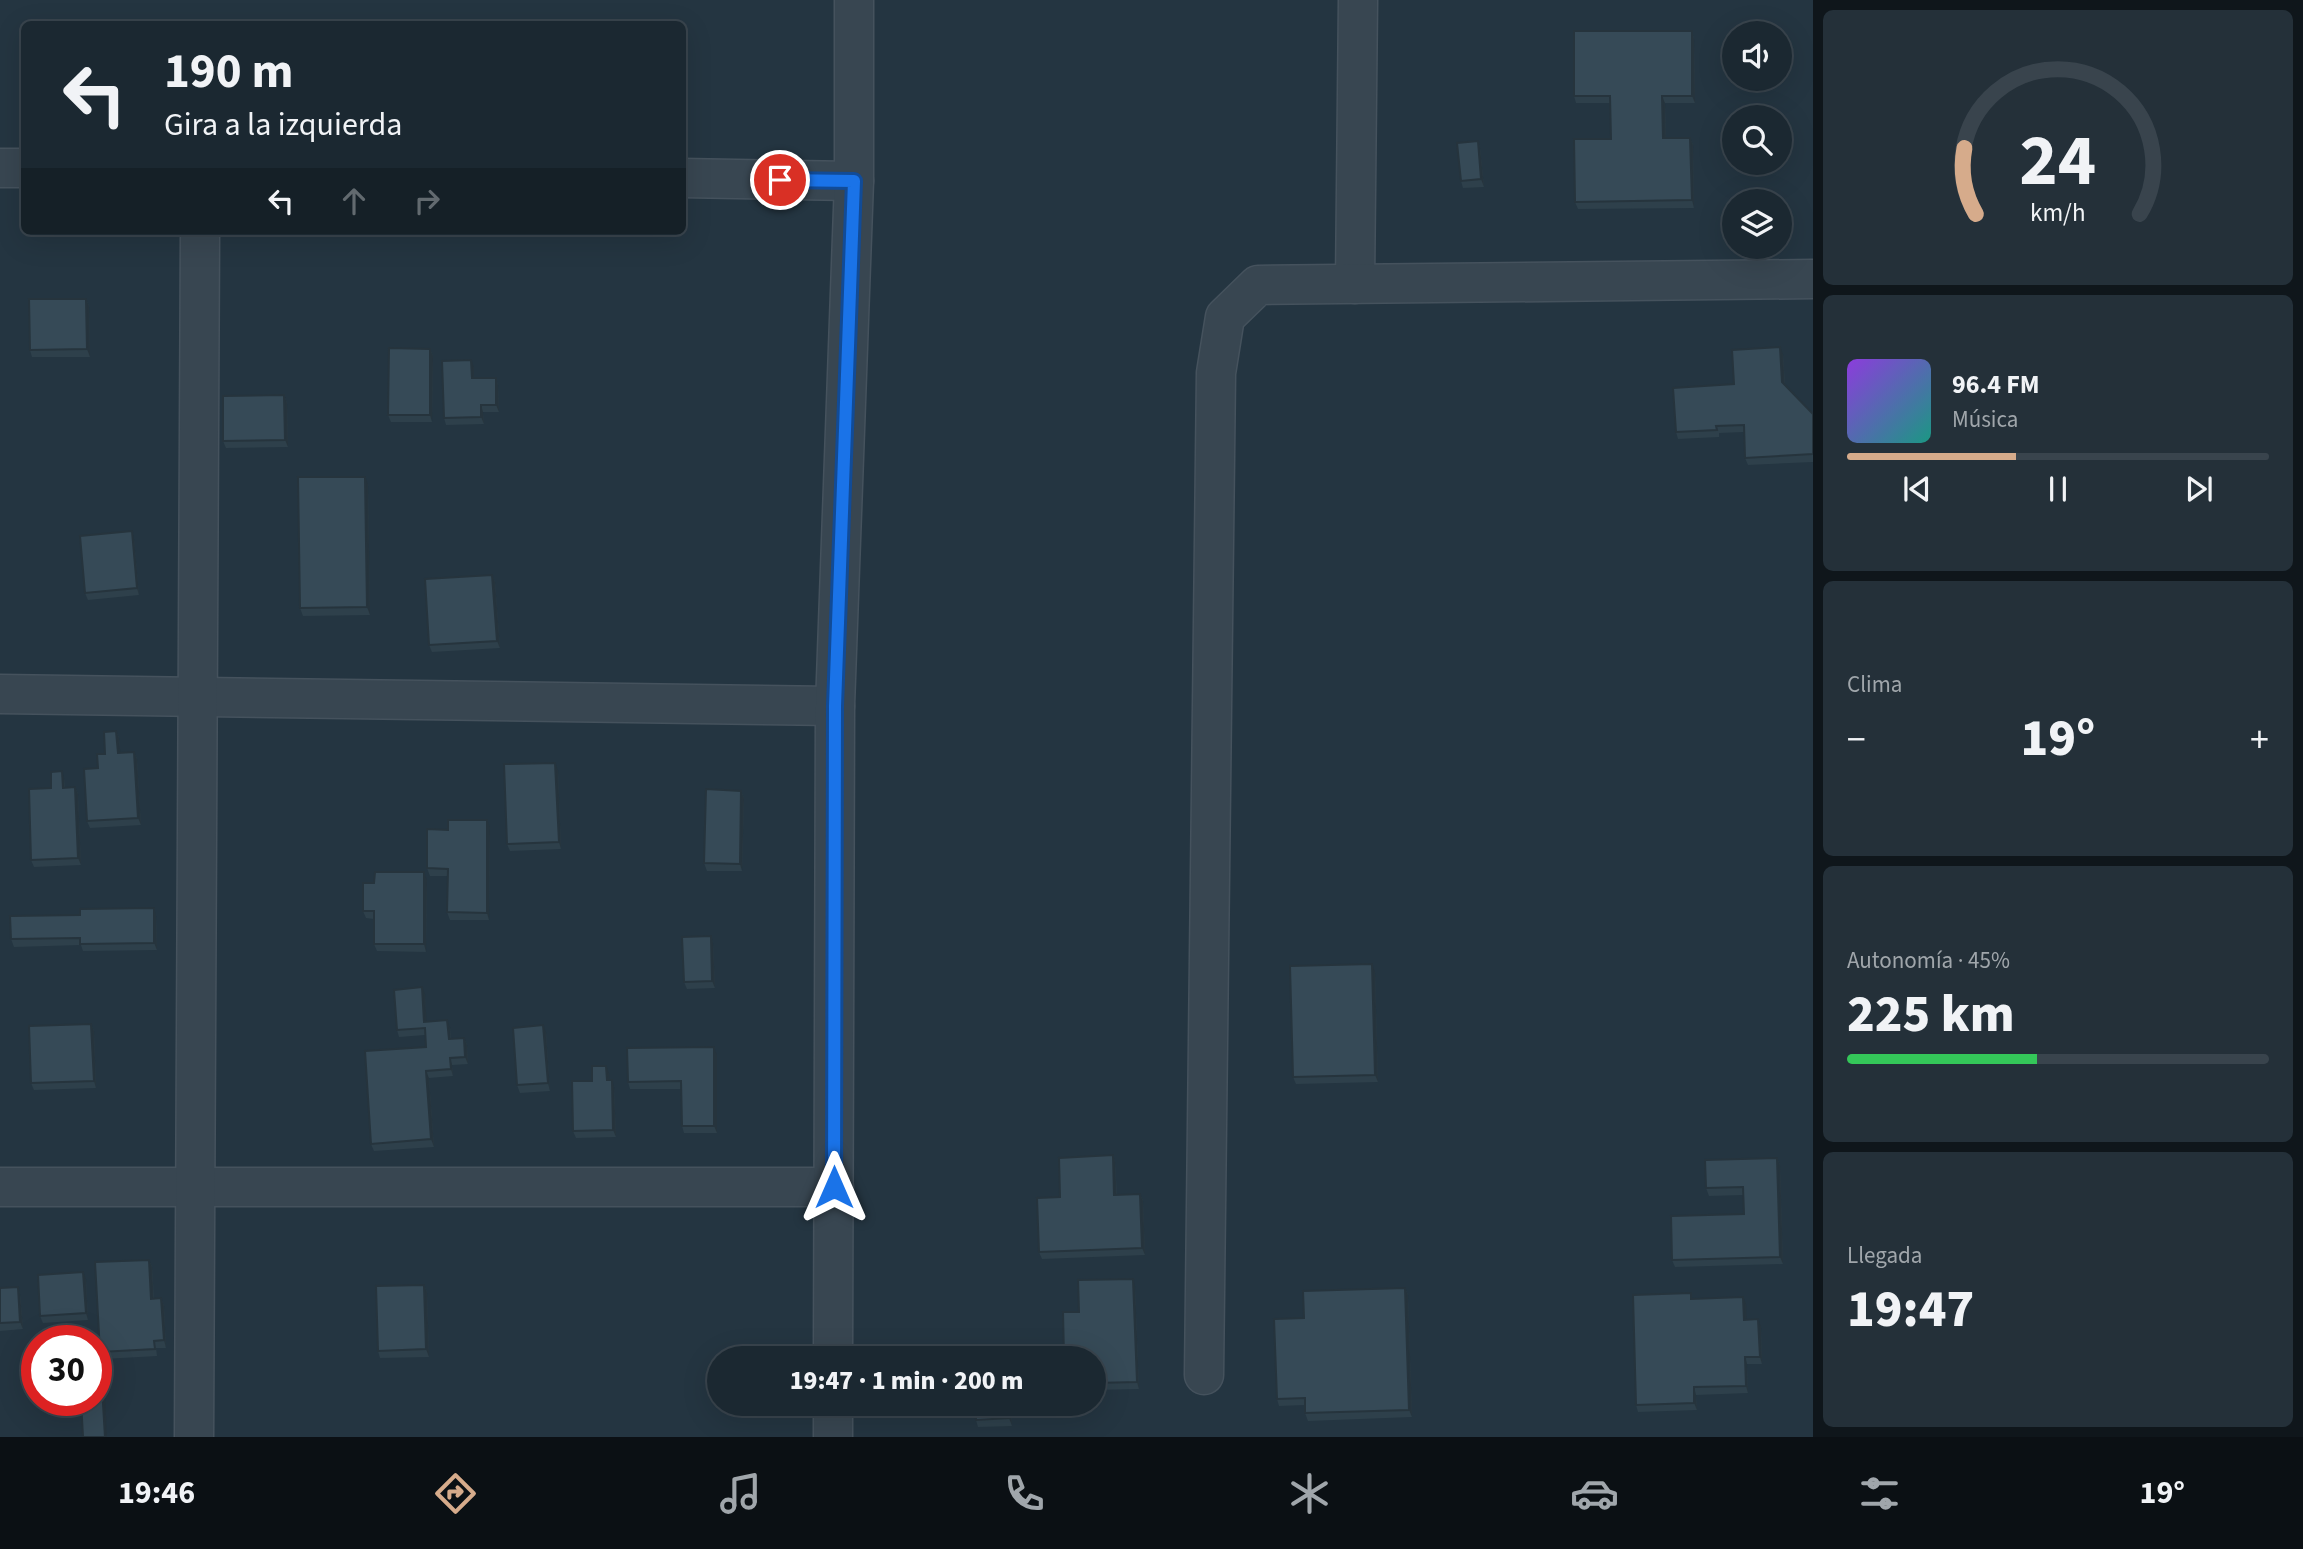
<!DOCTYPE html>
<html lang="es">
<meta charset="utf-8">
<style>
:root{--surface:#1b2831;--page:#243039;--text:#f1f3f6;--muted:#a0a6ab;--line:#39444d;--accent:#d6ab8b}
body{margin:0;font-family:"Source Sans 3",sans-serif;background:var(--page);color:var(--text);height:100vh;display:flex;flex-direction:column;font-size:26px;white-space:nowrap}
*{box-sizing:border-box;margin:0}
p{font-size:23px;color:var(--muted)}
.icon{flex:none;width:38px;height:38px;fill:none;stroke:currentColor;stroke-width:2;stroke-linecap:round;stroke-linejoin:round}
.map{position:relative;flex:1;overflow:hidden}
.details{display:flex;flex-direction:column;gap:10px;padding:10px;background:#0f161b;width:490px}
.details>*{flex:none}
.banner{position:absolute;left:21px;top:21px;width:665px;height:214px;border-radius:10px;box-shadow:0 7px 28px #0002,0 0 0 2px var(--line);background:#1b2831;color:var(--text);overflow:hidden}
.controls{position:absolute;left:1722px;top:21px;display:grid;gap:14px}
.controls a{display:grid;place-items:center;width:70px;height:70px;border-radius:50%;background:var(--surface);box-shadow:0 7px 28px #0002,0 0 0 2px var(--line);font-size:35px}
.speed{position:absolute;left:21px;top:1325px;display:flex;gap:14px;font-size:35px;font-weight:700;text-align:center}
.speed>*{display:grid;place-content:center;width:91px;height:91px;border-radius:50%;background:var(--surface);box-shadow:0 7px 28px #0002,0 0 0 2px var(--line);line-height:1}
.speed .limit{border:10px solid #d22;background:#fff;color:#111}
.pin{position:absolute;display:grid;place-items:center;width:60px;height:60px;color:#fff;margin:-30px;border:4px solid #fff;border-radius:50%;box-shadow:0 2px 7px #0007}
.me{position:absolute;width:77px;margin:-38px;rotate:0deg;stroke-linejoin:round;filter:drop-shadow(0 0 5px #0008)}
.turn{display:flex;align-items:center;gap:24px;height:147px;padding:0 28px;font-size:32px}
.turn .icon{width:91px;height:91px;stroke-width:2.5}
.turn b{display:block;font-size:49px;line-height:60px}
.lanes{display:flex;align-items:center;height:66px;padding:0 28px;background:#0003;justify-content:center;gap:35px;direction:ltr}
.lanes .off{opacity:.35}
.big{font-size:52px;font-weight:800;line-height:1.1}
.details .tile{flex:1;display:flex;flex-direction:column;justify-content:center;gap:10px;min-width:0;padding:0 24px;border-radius:10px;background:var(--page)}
.details .dial{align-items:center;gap:0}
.dial svg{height:182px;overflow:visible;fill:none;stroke:var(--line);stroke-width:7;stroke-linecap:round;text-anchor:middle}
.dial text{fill:var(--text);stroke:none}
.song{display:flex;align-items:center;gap:21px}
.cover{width:84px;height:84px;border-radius:10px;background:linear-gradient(135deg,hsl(270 70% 55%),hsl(170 70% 35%))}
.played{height:7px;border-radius:4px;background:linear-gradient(90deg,var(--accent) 40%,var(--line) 40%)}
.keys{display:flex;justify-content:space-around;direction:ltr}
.heat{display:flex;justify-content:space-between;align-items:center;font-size:38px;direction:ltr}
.charge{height:10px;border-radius:5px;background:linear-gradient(90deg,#34c759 45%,var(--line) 0)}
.trip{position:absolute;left:707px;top:1346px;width:399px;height:70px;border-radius:35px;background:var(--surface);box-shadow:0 7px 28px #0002,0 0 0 2px var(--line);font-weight:800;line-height:70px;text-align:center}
.dock{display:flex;height:112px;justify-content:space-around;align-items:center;background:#0b1014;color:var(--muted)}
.dock .icon{width:49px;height:49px}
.dock .selected{color:var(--accent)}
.dock b{font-size:32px;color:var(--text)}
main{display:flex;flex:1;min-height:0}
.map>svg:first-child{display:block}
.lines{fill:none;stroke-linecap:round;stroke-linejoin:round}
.minor-casing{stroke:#45525d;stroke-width:41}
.minor{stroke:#384651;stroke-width:38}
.wall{fill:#2e404b}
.shaded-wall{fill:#26343d}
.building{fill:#364a57;stroke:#26343d;stroke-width:2}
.route-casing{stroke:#114b97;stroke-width:18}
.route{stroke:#1a73e8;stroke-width:12}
</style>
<main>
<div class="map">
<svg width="1813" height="1437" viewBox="0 0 1813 1437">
<rect width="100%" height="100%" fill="#243541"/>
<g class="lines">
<defs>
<g id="minor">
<path d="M0,168H24"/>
<path d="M682,178L854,181"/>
<path d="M1355,284L1358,0"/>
<path d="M0,694L835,706"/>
<path d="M0,1187H834"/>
<path d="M833,1358L835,706L854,181V0"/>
<path d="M1204,1375L1216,373L1225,317L1258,285L1813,279"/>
<path d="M194,1437L200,231"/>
<path d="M833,1437V1404"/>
</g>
</defs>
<use href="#minor" class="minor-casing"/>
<use href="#minor" class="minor"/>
</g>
<g class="wall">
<path d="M1692,31L1694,39L1695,103H1665L1666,138H1690L1693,145L1694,208L1578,209L1575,202L1611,139L1610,103H1576L1574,96Z"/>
<path d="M1478,141L1480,148L1484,187L1463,188L1461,181Z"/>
<path d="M86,299L89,306L90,357H32L30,350Z"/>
<path d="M430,349L433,356L432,422H391L388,415Z"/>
<path d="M1783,354L1785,384L1813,414V462L1748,465L1745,458L1744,432L1719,433V437L1678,439L1676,432L1734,384Z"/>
<path d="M474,367V378H496L498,385L499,412H483L484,424L446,425L444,418Z"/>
<path d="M284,395L287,403L288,447L226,448L223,441Z"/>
<path d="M368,484L370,615L303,616L300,608Z"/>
<path d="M134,539L139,595L88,600L85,593Z"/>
<path d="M492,575L495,582L500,648L432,652L429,645Z"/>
<path d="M116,731L119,738L120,753L134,752L137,759L141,825L90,828L87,821L98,768Z"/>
<path d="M558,770L561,849L510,851L507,844Z"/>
<path d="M64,778L65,788L75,787L78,794L81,865L34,867L31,860L51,788Z"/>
<path d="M741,791L744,798L742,871H707L704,863Z"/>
<path d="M490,827L489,920H450L447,912L448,876H430L427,868L448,830Z"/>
<path d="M427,880L426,952L377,951L374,944V919L366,918L363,911L374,883Z"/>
<path d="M156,915L157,950L83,951L81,945L14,947L11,939Z"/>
<path d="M711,936L713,943L715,988L687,989L684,982Z"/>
<path d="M1375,972L1378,1082L1296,1084L1293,1077Z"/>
<path d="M425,994L426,1022L450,1027L451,1039L464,1038L467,1045L468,1064L452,1065L453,1076L429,1078L434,1147L374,1151L371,1144L426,1047L425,1035L399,1037L397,1030Z"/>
<path d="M91,1024L94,1031L96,1088L34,1090L31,1083Z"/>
<path d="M546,1032L550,1091L520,1093L517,1085Z"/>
<path d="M717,1055V1133H684L682,1126L681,1089H630L628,1082Z"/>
<path d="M609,1073V1080L614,1087L616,1137L576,1138L573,1131L592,1081Z"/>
<path d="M1113,1155L1115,1162L1117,1195L1140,1194L1143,1201L1145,1255L1042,1259L1039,1252L1060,1197Z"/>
<path d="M1777,1158L1780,1165L1783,1264L1675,1267L1672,1260L1744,1214L1743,1195L1709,1196L1706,1188Z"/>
<path d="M149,1260L152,1267L154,1299L161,1298L164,1306L166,1348H156L157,1356L103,1359L100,1352Z"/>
<path d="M86,1279L88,1320L43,1323L40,1316Z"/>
<path d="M424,1285L427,1292L429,1357L380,1358L378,1351Z"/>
<path d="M1135,1286L1139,1389L1094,1390V1358H1064L1079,1312Z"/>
<path d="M18,1287L20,1294L23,1329L0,1331V1288Z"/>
<path d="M1405,1288L1408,1295L1412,1417L1308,1421L1305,1413V1405L1279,1406L1277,1399L1304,1318Z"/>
<path d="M1693,1298L1746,1304V1319L1761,1327L1762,1364H1747L1748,1393L1696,1395L1697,1410L1638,1412L1636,1405Z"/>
<path d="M975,1404H1011L1012,1426L978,1427L976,1420Z"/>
</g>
<g class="shaded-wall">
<path d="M1692,31L1694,39L1695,103L1692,96Z"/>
<path d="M1662,96L1665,103L1666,145L1663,138Z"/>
<path d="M1690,138L1693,145L1694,208L1692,200Z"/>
<path d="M1478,141L1480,148L1484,187L1481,179Z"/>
<path d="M86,299L89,306L90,357L87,349Z"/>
<path d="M1780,347L1783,354L1785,389L1782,382Z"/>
<path d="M430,349L433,356L432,422L430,415Z"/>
<path d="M471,360L474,367V385L472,378Z"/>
<path d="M496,378L498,385L499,412L496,405Z"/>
<path d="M284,395L287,403L288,447L285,440Z"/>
<path d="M481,405L483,412L484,424L481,417Z"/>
<path d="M365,477L368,484L370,615L367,607Z"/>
<path d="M132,531L134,539L139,595L137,588Z"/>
<path d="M492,575L495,582L500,648L497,641Z"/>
<path d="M116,731L119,738L121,760L118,753Z"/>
<path d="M134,752L137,759L141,825L138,818Z"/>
<path d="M555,763L558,770L561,849L559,842Z"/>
<path d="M62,771L64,778L65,795L63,788Z"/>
<path d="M75,787L78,794L81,865L78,858Z"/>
<path d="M741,791L744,798L742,871L740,864Z"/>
<path d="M487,820L490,827L489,920L487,913Z"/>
<path d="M424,872L427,880L426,952L424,944Z"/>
<path d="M154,908L156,915L157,950L154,943Z"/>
<path d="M711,936L713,943L715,988L712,981Z"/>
<path d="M1372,964L1375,972L1378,1082L1375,1075Z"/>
<path d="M422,987L425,994L427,1029L424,1022Z"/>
<path d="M447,1020L450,1027L451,1046L449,1039Z"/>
<path d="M91,1024L94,1031L96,1088L94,1081Z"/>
<path d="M543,1025L546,1032L550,1091L548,1083Z"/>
<path d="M464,1038L467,1045L468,1064L465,1057Z"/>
<path d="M714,1047L717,1055V1133L714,1126Z"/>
<path d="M450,1058L452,1065L453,1076L451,1069Z"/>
<path d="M606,1066L609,1073L610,1087L607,1080Z"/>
<path d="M426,1071L429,1078L434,1147L431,1139Z"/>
<path d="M612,1080L614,1087L616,1137L613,1130Z"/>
<path d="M1113,1155L1115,1162L1117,1202L1114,1195Z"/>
<path d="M1777,1158L1780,1165L1783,1264L1780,1257Z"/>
<path d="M1140,1194L1143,1201L1145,1255L1142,1248Z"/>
<path d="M149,1260L152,1267L154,1307L151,1299Z"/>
<path d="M83,1272L86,1279L88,1320L86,1313Z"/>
<path d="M1133,1279L1135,1286L1139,1389L1137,1382Z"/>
<path d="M424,1285L427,1292L429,1357L426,1349Z"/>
<path d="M18,1287L20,1294L23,1329L20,1322Z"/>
<path d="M1405,1288L1408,1295L1412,1417L1409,1410Z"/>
<path d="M1743,1297L1746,1304L1747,1327L1744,1320Z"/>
<path d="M161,1298L164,1306L166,1348L164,1340Z"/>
<path d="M1758,1319L1761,1327L1762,1364L1760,1357Z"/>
<path d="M1745,1357L1747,1364L1748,1393L1746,1386Z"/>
<path d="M102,1387L105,1394L107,1437H105Z"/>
<path d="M1694,1387L1696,1395L1697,1410L1694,1403Z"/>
<path d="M1009,1404H1011L1012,1426L1009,1418Z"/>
</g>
<g class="building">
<path d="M1574,31H1692V96H1662L1663,138H1690L1692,200L1575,202L1574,139H1611L1610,96H1574Z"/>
<path d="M1478,141L1481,179L1461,181L1457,143Z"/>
<path d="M29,299H86L87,349L30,350Z"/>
<path d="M1780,347L1782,382L1813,414V454L1745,458L1744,425L1716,426L1717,430L1676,432L1673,388L1734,384L1732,350Z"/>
<path d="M389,348L430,349V415H388Z"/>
<path d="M471,360L472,378H496V405H481V417L444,418L442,361Z"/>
<path d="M284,395L285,440L223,441V396Z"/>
<path d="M298,477H365L367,607L300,608Z"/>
<path d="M132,531L137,588L85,593L80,536Z"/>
<path d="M492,575L497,641L429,645L425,579Z"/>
<path d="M116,731L118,753L134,752L138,818L87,821L84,769L98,768L97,754H105L104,732Z"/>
<path d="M555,763L559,842L507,844L504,764Z"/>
<path d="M62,771L63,788L75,787L78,858L31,860L29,789L51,788V772Z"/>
<path d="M706,789L741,791L740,864L704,863Z"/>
<path d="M448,820H487V913L447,912L448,869L427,868V829L448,830Z"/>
<path d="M375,872H424V944H374V911H363V883H374Z"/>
<path d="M154,908V943L80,944V938L11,939L10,916L80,915V909Z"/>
<path d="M711,936L712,981L684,982L682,937Z"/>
<path d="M1372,964L1375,1075L1293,1077L1290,966Z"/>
<path d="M422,987L424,1022L447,1020L449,1039L464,1038L465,1057L450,1058L451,1069L426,1071L431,1139L371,1144L365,1051L426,1047L425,1028L397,1030L394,990Z"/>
<path d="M91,1024L94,1081L31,1083L29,1026Z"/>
<path d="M543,1025L548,1083L517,1085L513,1028Z"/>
<path d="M714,1047V1126H682L681,1081L628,1082L627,1048Z"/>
<path d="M592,1066H606L607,1080H612L613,1130L573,1131L572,1081H592Z"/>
<path d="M1113,1155L1114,1195L1140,1194L1142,1248L1039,1252L1037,1198L1060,1197L1059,1158Z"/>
<path d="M1777,1158L1780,1257L1672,1260L1671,1216L1744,1214L1743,1187L1706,1188L1705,1160Z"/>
<path d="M149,1260L151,1299L161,1298L164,1340L154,1341L155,1349L100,1352L95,1262Z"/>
<path d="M83,1272L86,1313L40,1316L38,1275Z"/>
<path d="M1133,1279L1137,1382L1094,1383V1358H1064L1063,1312H1079L1078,1280Z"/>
<path d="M424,1285L426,1349L378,1351L376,1286Z"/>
<path d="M18,1287L20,1322L0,1323V1288Z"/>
<path d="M1405,1288L1409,1410L1305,1413V1398L1277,1399L1274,1319L1304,1318L1303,1291Z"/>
<path d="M1691,1293V1299L1743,1297L1744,1320L1758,1319L1760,1357H1745L1746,1386L1694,1387V1403L1636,1405L1633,1295Z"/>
<path d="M96,1387H102L105,1437H83L81,1400H96Z"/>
<path d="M975,1404H1009V1418L976,1420Z"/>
</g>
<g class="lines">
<defs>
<path id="route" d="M780,180L854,181L835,706L834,1187"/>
</defs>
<use href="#route" class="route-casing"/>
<use href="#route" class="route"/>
</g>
</svg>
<div class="controls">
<a><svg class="icon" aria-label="sound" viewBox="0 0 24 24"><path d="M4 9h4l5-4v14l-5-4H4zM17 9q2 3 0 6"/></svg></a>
<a><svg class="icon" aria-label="search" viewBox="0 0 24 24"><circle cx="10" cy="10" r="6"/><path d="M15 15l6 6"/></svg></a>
<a><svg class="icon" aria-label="layers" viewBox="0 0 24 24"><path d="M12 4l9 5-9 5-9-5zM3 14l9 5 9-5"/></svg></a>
</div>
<div class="speed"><div class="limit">30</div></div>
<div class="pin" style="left:780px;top:180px;background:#d93025"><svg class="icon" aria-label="arrive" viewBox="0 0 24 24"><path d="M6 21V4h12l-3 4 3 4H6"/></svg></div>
<svg class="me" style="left:834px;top:1187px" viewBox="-20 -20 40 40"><path d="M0-17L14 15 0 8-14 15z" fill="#1a73e8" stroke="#fff" stroke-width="4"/></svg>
<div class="trip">19:47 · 1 min · 200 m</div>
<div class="banner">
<div class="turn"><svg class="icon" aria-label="left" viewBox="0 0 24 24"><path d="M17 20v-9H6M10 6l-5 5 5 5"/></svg><div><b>190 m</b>Gira a la izquierda</div></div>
<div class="lanes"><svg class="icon" aria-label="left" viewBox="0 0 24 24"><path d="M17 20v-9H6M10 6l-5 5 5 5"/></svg><svg class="icon off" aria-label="ahead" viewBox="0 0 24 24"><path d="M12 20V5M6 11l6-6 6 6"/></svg><svg class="icon off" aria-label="right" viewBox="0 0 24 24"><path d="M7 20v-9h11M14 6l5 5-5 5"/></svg></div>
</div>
</div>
<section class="details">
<div class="tile dial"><svg viewBox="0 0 100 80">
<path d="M14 69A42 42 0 1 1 86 69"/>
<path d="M14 69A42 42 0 0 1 9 40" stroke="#d6ab8b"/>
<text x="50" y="56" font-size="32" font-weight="700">24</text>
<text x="50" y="72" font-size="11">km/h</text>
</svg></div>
<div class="tile">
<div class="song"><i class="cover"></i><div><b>96.4 FM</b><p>Música</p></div></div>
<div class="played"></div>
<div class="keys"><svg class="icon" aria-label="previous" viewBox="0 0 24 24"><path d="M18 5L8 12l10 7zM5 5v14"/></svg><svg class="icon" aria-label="pause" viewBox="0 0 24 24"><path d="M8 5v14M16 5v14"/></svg><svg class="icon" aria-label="next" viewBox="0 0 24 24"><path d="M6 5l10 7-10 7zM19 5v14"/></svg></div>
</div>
<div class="tile"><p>Clima</p>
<div class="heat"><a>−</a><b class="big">19°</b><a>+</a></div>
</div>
<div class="tile"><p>Autonomía · 45%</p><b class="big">225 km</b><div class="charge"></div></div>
<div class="tile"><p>Llegada</p><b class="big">19:47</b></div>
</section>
</main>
<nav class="dock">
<b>19:46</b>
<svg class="icon selected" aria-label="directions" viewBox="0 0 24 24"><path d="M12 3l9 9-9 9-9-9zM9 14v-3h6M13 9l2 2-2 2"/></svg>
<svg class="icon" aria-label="music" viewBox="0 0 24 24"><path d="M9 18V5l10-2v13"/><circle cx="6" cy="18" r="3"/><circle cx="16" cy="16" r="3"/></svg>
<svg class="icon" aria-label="phone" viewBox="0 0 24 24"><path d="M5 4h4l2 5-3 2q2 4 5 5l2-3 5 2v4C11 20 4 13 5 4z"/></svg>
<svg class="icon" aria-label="climate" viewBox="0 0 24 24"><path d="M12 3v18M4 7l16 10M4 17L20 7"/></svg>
<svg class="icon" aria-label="car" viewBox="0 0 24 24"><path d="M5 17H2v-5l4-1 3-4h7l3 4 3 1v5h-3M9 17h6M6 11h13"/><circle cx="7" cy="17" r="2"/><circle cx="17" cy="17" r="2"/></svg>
<svg class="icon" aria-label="filters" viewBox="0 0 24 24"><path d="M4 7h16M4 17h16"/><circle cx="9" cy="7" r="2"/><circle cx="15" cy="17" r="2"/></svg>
<b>19°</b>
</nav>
